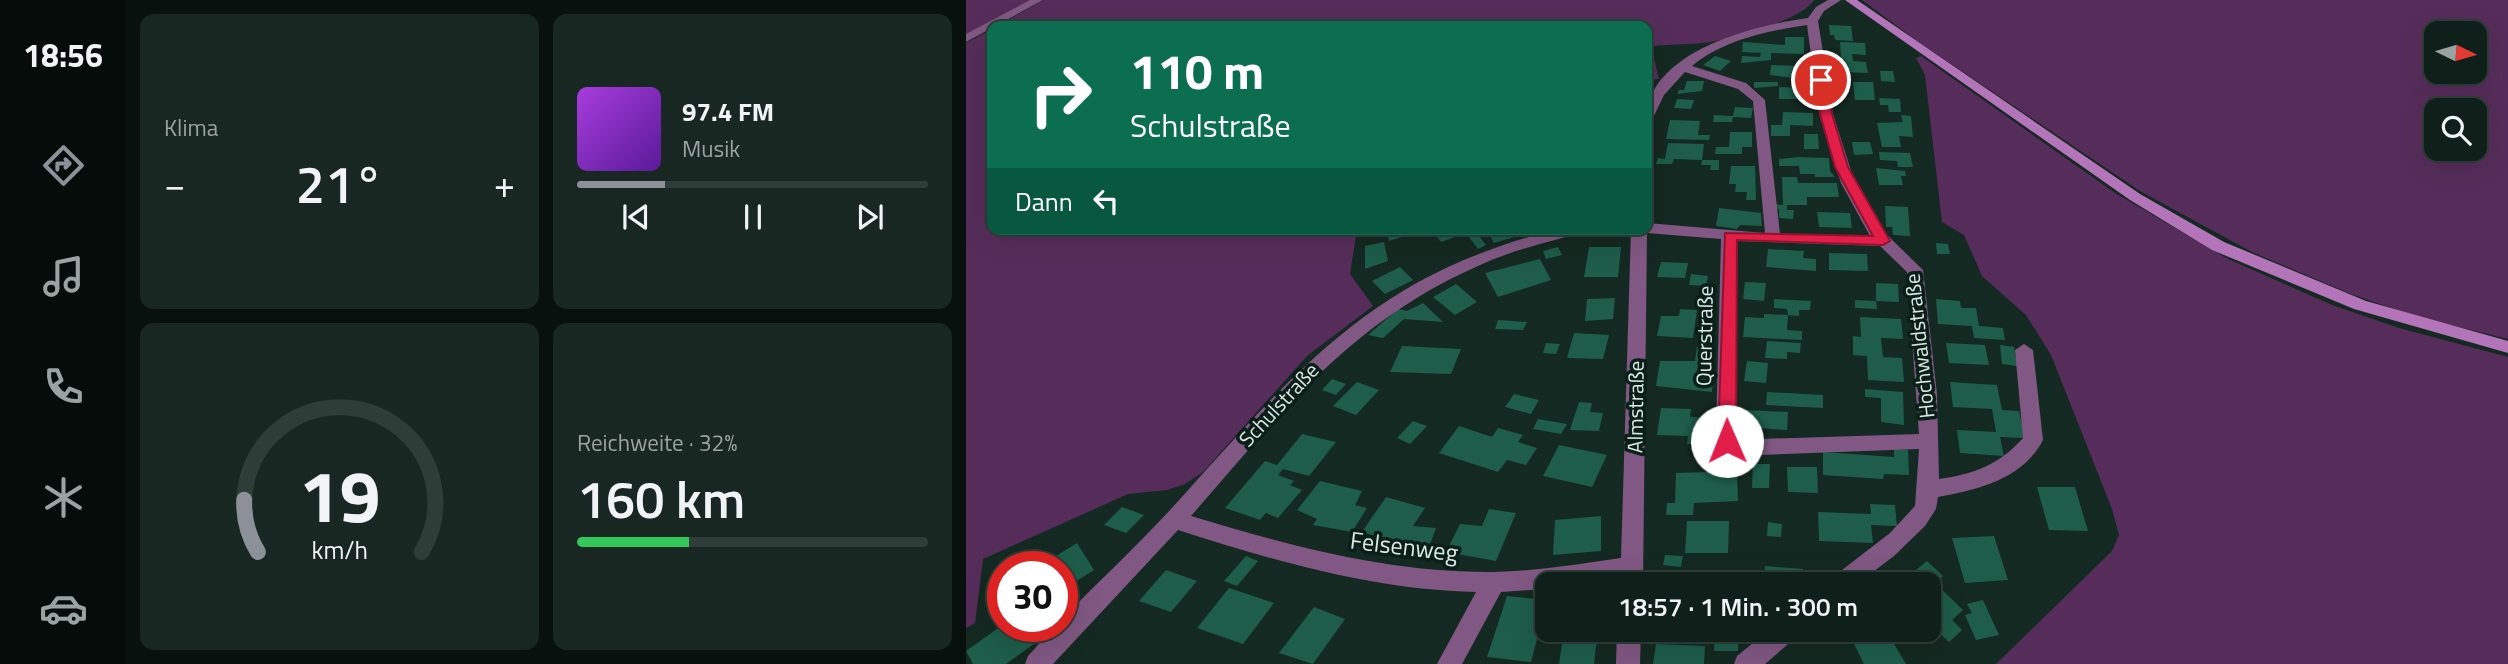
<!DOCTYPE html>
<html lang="de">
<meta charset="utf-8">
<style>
:root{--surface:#0f1f19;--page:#182722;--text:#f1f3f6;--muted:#9ba2a2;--line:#2f3d38;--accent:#8c9099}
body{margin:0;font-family:"Titillium Web",sans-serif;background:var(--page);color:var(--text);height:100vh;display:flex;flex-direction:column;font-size:26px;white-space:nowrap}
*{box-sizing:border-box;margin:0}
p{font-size:23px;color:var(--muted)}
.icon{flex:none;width:38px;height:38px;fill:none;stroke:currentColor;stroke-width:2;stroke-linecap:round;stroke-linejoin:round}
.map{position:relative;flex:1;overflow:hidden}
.sheet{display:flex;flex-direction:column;gap:14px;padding:14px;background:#08110e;width:840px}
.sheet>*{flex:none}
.banner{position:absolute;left:21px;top:21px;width:665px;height:214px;border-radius:14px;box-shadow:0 7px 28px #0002,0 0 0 2px var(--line);background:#0b6e4f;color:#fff;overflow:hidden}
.needle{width:46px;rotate:95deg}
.buttons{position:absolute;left:1458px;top:21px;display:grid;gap:14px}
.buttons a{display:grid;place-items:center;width:63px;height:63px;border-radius:14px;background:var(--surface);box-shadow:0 7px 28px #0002,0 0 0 2px var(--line);font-size:35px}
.speed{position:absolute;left:21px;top:551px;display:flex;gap:14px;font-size:35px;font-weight:700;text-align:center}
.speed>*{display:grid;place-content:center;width:91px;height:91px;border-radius:50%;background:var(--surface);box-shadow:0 7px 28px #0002,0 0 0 2px var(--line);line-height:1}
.speed .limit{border:10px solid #d22;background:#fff;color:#111}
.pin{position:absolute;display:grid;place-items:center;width:60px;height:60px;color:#fff;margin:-30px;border:4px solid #fff;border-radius:50%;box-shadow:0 2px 7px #0007}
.me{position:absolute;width:77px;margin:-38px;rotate:359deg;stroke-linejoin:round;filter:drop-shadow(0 0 5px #0008)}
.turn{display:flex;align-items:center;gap:24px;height:147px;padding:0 28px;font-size:32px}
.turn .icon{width:91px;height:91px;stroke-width:2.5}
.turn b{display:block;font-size:49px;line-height:60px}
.then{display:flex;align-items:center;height:66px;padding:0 28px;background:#0003;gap:14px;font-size:26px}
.big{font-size:52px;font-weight:600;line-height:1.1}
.sheet .tile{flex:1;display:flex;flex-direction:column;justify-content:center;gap:10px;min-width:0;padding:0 24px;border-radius:14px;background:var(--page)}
.sheet .dial{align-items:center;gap:0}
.dial svg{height:182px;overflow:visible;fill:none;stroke:var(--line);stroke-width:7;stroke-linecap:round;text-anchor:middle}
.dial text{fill:var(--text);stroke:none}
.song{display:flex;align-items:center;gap:21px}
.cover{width:84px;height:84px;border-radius:10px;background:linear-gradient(135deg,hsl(280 70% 55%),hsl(270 70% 35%))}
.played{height:7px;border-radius:4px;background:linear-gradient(90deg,var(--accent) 25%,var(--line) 25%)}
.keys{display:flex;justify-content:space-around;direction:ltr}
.heat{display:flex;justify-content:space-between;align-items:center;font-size:38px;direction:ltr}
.charge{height:10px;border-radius:5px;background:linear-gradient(90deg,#34c759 32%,var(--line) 0)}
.sheet .tiles{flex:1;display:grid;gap:14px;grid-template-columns:repeat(2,1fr)}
.trip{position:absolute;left:569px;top:572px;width:406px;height:70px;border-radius:14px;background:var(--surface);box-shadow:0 7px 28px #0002,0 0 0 2px var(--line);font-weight:600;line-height:70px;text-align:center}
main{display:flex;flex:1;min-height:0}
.tabs{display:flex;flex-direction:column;width:126px;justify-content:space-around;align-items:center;background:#060c0a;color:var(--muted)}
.tabs .icon{width:49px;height:49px}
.tabs .current{color:var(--accent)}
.tabs b{font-size:32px;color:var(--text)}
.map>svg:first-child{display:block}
.green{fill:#562d5a;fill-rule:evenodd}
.building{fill:#1d5d49}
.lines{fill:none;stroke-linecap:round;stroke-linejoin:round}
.street{fill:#805883;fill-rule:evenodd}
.secondary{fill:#b474b9;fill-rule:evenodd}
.route{fill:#e11d48;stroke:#92132f;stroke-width:2}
.labels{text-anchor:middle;stroke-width:7;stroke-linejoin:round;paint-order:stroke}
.street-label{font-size:21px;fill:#dbe8e3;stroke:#0a1f18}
.near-street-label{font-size:24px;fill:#dbe8e3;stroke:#0a1f18}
</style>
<main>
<nav class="tabs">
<b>18:56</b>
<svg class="icon current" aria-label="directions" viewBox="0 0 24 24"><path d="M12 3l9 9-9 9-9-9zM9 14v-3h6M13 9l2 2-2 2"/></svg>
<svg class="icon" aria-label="music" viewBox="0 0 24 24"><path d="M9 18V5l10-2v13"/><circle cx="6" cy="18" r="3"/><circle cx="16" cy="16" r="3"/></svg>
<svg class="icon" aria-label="phone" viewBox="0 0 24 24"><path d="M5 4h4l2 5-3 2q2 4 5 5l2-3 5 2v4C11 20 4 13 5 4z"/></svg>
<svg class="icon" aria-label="climate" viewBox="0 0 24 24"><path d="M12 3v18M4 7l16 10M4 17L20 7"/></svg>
<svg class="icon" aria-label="car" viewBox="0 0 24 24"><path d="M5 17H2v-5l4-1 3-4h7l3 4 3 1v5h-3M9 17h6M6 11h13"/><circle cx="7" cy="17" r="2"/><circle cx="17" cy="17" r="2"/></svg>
</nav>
<section class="sheet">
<div class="tiles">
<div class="tile"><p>Klima</p>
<div class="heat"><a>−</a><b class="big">21°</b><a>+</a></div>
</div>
<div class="tile">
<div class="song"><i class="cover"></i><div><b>97.4 FM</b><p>Musik</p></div></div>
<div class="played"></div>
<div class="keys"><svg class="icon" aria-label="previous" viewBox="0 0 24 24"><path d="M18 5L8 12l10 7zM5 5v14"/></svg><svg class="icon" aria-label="pause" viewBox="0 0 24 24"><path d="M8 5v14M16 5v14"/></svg><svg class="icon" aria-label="next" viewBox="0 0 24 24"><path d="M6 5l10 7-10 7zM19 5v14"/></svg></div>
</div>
<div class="tile dial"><svg viewBox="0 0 100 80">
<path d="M14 69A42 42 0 1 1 86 69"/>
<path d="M14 69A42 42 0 0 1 8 46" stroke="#8c9099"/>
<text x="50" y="56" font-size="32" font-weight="700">19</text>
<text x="50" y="72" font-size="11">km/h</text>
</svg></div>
<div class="tile"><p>Reichweite · 32%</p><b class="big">160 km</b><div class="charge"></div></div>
</div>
</section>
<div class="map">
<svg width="1542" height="664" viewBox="0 0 1542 664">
<rect width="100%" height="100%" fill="#142921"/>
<g class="green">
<path d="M0,0H65L0,35Z"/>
<path d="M78,0H848C837,19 773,36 750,41C729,45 706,44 685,46L693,79L681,80V26H31Z"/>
<path d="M896,0H1542V339L1452,317L1385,294L1286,252L1174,191L954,43ZM1470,33H1508V72H1470ZM1470,110H1508V149H1470Z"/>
<path d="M26,29V229H391L384,274L407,306L341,356L237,472L219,484L201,490L162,494L17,559L9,623L0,628V43Z"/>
<path d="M955,56L1149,193L1262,259L1366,305L1433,328L1542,357V664H1030L1146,551L1153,535L1146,509L1085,355L1060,315L1016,276L998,235L976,222L959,75L950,58Z"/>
</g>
<g class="building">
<path d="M863,25L885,26L887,41L869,40L868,35H864Z"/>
<path d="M819,37H838V54L805,53V60L775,63L776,56L794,57L795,53L776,52L777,42L819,45Z"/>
<path d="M874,42L899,43L900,55L886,54L887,61L900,62L902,73L876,72Z"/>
<path d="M749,56L765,61L754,71L737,65Z"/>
<path d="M805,65L840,66L841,80L804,75Z"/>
<path d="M914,71H927L929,82L915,81Z"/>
<path d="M721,81H738L736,91L711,94L713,90H718Z"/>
<path d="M788,82H812V86L788,88Z"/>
<path d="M887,82H907L909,100H889Z"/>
<path d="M813,87L841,88L842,99H813Z"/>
<path d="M913,98L934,99L935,112H923L922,105H914Z"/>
<path d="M711,99L728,100L725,109L708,108Z"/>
<path d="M769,107L787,108L785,118L767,117L766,122H747L748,115L767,116Z"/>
<path d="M817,112L847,113V126L824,125V136H805V125H816Z"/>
<path d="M935,115L945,116L947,137L933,136L935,147H916L911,123L937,122Z"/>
<path d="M704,120L734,121L732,135H744L743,140L700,139Z"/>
<path d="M764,132H786V147H776V154H749L750,147H763Z"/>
<path d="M838,134H852L853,149H838Z"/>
<path d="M886,142H904L907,154L888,155Z"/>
<path d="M702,143L738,144L736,160L708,159L706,164H690L692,158L699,159Z"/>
<path d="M913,152L944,153L947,167H932L931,161L914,160Z"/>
<path d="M833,157L863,158L864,171L869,177H849V174H834L833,166H813V159Z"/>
<path d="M736,160H753V170H744L745,165H735Z"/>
<path d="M765,166H789L790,200H780L781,192H769L770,184H763Z"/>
<path d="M910,168L939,171L940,176H935L937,185H913Z"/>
<path d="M816,177H831L832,183H871L873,197H841V205H821V210H828L827,219L813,218V209H806L807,204L817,205Z"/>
<path d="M919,206L942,207L944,236L927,235L926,227H920Z"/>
<path d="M753,208L795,213L796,226L774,225L771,229L750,226Z"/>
<path d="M851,212L884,213L886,228L853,227Z"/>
<path d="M420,229H443L445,234L423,241Z"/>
<path d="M465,229H487L492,236L475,242Z"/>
<path d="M497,229H518L510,232L520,245L512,249Z"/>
<path d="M531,229H560L562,233L528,243L522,232Z"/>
<path d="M418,242L422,261L399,269V246Z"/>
<path d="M970,243L982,244L984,254H971Z"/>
<path d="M592,247L596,255L580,259L577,251Z"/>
<path d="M623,247H655L652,277H618Z"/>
<path d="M802,249L838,251L837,258L850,259V271L800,267Z"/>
<path d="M863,253L901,254L902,271L863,270Z"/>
<path d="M574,259L585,280L532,297L519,273Z"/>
<path d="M695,262L722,263L719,278L691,277Z"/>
<path d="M434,267L447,280L419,294L406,281Z"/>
<path d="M725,274L742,276L740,286L723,285Z"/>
<path d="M779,282L800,283L798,301L777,299Z"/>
<path d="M910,283L932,284L933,302L910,301Z"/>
<path d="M490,284L511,302L489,315L467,297Z"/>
<path d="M649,298L647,319L619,321L621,299Z"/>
<path d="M808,299L845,301L844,310H833V316L822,315L821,309L808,308Z"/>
<path d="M970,299L994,301L995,308H1010L1013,326L1037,328L1039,340L1008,338L1006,326L972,324Z"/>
<path d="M889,300L910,301L911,309L889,308Z"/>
<path d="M457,303L477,322L438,319L417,338L402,335L432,309L441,311Z"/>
<path d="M714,309L731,310L727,338L691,336L695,316H713Z"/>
<path d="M798,314L822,315L821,330L836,331V340L777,337L779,317L798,318Z"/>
<path d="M894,317L935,319L937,339L915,338L917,357L936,358L938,382L902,380L901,356L887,355V336L895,337Z"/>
<path d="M532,320L561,322L557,330L529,329Z"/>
<path d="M608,333L643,335L637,359L601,358Z"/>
<path d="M801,341L835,343L834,353L821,352V359L799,358Z"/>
<path d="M580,343L594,344L590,354L577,353Z"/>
<path d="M980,343L1019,345L1023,365L983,363Z"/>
<path d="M1034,345L1048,347L1051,366L1036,364Z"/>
<path d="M436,346L495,349L485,374L424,372Z"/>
<path d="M731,347L745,348L742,362H733L732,376H747L746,392L690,386L694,361H729Z"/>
<path d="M781,361L802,363L800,383L778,381Z"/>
<path d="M366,379L380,384L370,395L356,390Z"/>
<path d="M391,382L413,390L390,415L367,406Z"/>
<path d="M984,382L1031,385L1036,410L1053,411L1059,438L1034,437L1038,456L994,453L991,430L1030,432L1026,409L987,407Z"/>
<path d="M899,389L937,392L938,425L915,422V398L899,397Z"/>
<path d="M801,392L857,395V408L800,405Z"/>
<path d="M548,394L573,400L565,414L539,407Z"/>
<path d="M613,402L626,403L624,412L637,413L633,431L604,430Z"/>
<path d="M695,408L725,409L724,417L753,418L751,446L721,444L722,436L691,435Z"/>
<path d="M779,410L822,412L821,430L777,427Z"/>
<path d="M572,419L601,424L595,434L567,429Z"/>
<path d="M447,421L461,426L444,444L431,438Z"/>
<path d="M493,426L526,437L532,428L557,435L552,442L571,448L560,465L541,460L532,472L473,453Z"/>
<path d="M336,434L370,442L343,476L317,469L312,475L328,481L324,485L336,490L312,518L300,513L294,520L259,508L299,461L311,465Z"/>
<path d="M593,445L641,455L626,487L577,476Z"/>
<path d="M928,449L942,450L943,475L918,474L917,479L857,475V452L928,457Z"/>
<path d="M787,464H804L803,488H786Z"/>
<path d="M821,467H851L852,493L822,492Z"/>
<path d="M771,471L772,501L728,503L727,515H700L701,503H709L710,473Z"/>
<path d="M354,481L396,491L389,505L401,508L386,532L347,525L351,519L331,510Z"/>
<path d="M1071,487H1109L1122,531L1083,530Z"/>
<path d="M420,497L459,508L447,526L470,528L461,553L437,551L439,545L396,532Z"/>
<path d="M904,504L929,505L931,526L905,525L907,543L853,541L852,512L905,514Z"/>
<path d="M156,507L178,515L160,533L138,525Z"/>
<path d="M523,509L550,513L530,561L480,552L494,524L516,526Z"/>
<path d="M635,516V551L587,555L589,520Z"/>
<path d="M721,521H763L762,553H719Z"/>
<path d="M802,522L816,524L815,537L801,536Z"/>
<path d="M1028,536L1042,580L999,583L986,538Z"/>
<path d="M111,543L128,570L96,590V567H72Z"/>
<path d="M699,555L717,556L715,567L697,565Z"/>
<path d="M280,556L292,561L271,586L258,581Z"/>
<path d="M961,561L977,576L969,583L997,610L986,620L996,630L983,642L962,622V584H953L944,575Z"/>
<path d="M799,566L837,569L836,584H798Z"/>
<path d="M200,570L231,581L205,612L173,601Z"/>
<path d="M263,588L308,603L277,644L231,628Z"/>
<path d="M541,596L581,600L565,662L521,657Z"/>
<path d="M1017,600L1033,635L1010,640L999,615L1006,613L1001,604Z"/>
<path d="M348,607L379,619L347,664L313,653Z"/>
<path d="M35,626H61L72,641L40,664H7L0,651Z"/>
<path d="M598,630H632L628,664H593Z"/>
<path d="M749,630H773L772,651H748Z"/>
<path d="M881,630H902L908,640L922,634L940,664H898Z"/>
<path d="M690,644L739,646L738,664H687Z"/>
</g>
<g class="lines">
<g class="street">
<path d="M64,0H77L0,42V34Z"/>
<path d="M862,0H875L858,11L852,21L867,114L889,183L917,231L957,270L971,394L973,479C1008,474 1033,465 1057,438L1049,350L1058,344L1067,350L1077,440C1057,479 1012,490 972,497L970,509L959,526L928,556L891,584H864L867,577L924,533L949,506L953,449L793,455L756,450L750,431L755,239L681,233L677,584H655V579L613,584H581V589L535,592L496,664H471L510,592C408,590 309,561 212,530L87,664H59L62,656L89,626H96V619C132,582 170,547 205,509C298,407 378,305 513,254C549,240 582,229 621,229L618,232C582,242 546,250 512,266C384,322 314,414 225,516C324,546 424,573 528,572C571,571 613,564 655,558L665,229H681V223L799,233L787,101L772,89L719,72L698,95L686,120L681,121C678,52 790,25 842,18L850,7ZM841,25L853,114L875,183L904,236L814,234L799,100L780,83L726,66C758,40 801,31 841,25ZM771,241L914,246L941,272L953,434L793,439L771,437Z"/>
<path d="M651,630H675L674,664H650Z"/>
<path d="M803,630H833L829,638L799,664H768L771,656Z"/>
</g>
<path class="secondary" d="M879,0H891L1174,194L1258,242L1400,301L1542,341V353L1388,309L1246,250L1164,200Z"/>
</g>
<path class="route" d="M855,76L861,80L866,114L882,167L924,241L917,245L771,240L770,441L761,448L752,441L759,233L907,236L869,167L854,114L850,80Z"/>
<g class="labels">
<g class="street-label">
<text transform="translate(739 336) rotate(-89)" y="7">Querstraße</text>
<text transform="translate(954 346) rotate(-96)" y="7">Hochwaldstraße</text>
<text transform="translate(313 405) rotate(-47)" y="7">Schulstraße</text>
<text transform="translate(670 407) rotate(-89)" y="7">Almstraße</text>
</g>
<g class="near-street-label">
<text transform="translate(438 547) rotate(7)" y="8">Felsenweg</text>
</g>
</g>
</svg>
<div class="buttons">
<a><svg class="needle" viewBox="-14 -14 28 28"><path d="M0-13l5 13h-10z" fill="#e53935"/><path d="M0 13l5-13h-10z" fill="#9ba2a2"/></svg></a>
<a><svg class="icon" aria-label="search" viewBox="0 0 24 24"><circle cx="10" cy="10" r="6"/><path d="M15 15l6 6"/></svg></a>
</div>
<div class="speed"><div class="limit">30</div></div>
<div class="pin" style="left:855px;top:80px;background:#d93025"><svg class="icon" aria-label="arrive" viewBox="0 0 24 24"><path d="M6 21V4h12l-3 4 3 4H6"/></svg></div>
<svg class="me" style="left:761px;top:441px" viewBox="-20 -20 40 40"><circle r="19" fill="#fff"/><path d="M0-13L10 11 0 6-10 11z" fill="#e11d48"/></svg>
<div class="trip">18:57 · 1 Min. · 300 m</div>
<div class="banner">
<div class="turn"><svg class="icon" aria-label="right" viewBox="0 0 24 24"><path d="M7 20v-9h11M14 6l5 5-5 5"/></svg><div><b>110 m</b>Schulstraße</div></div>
<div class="then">Dann<svg class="icon" aria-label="left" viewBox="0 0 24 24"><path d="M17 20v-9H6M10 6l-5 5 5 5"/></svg></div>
</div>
</div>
</main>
